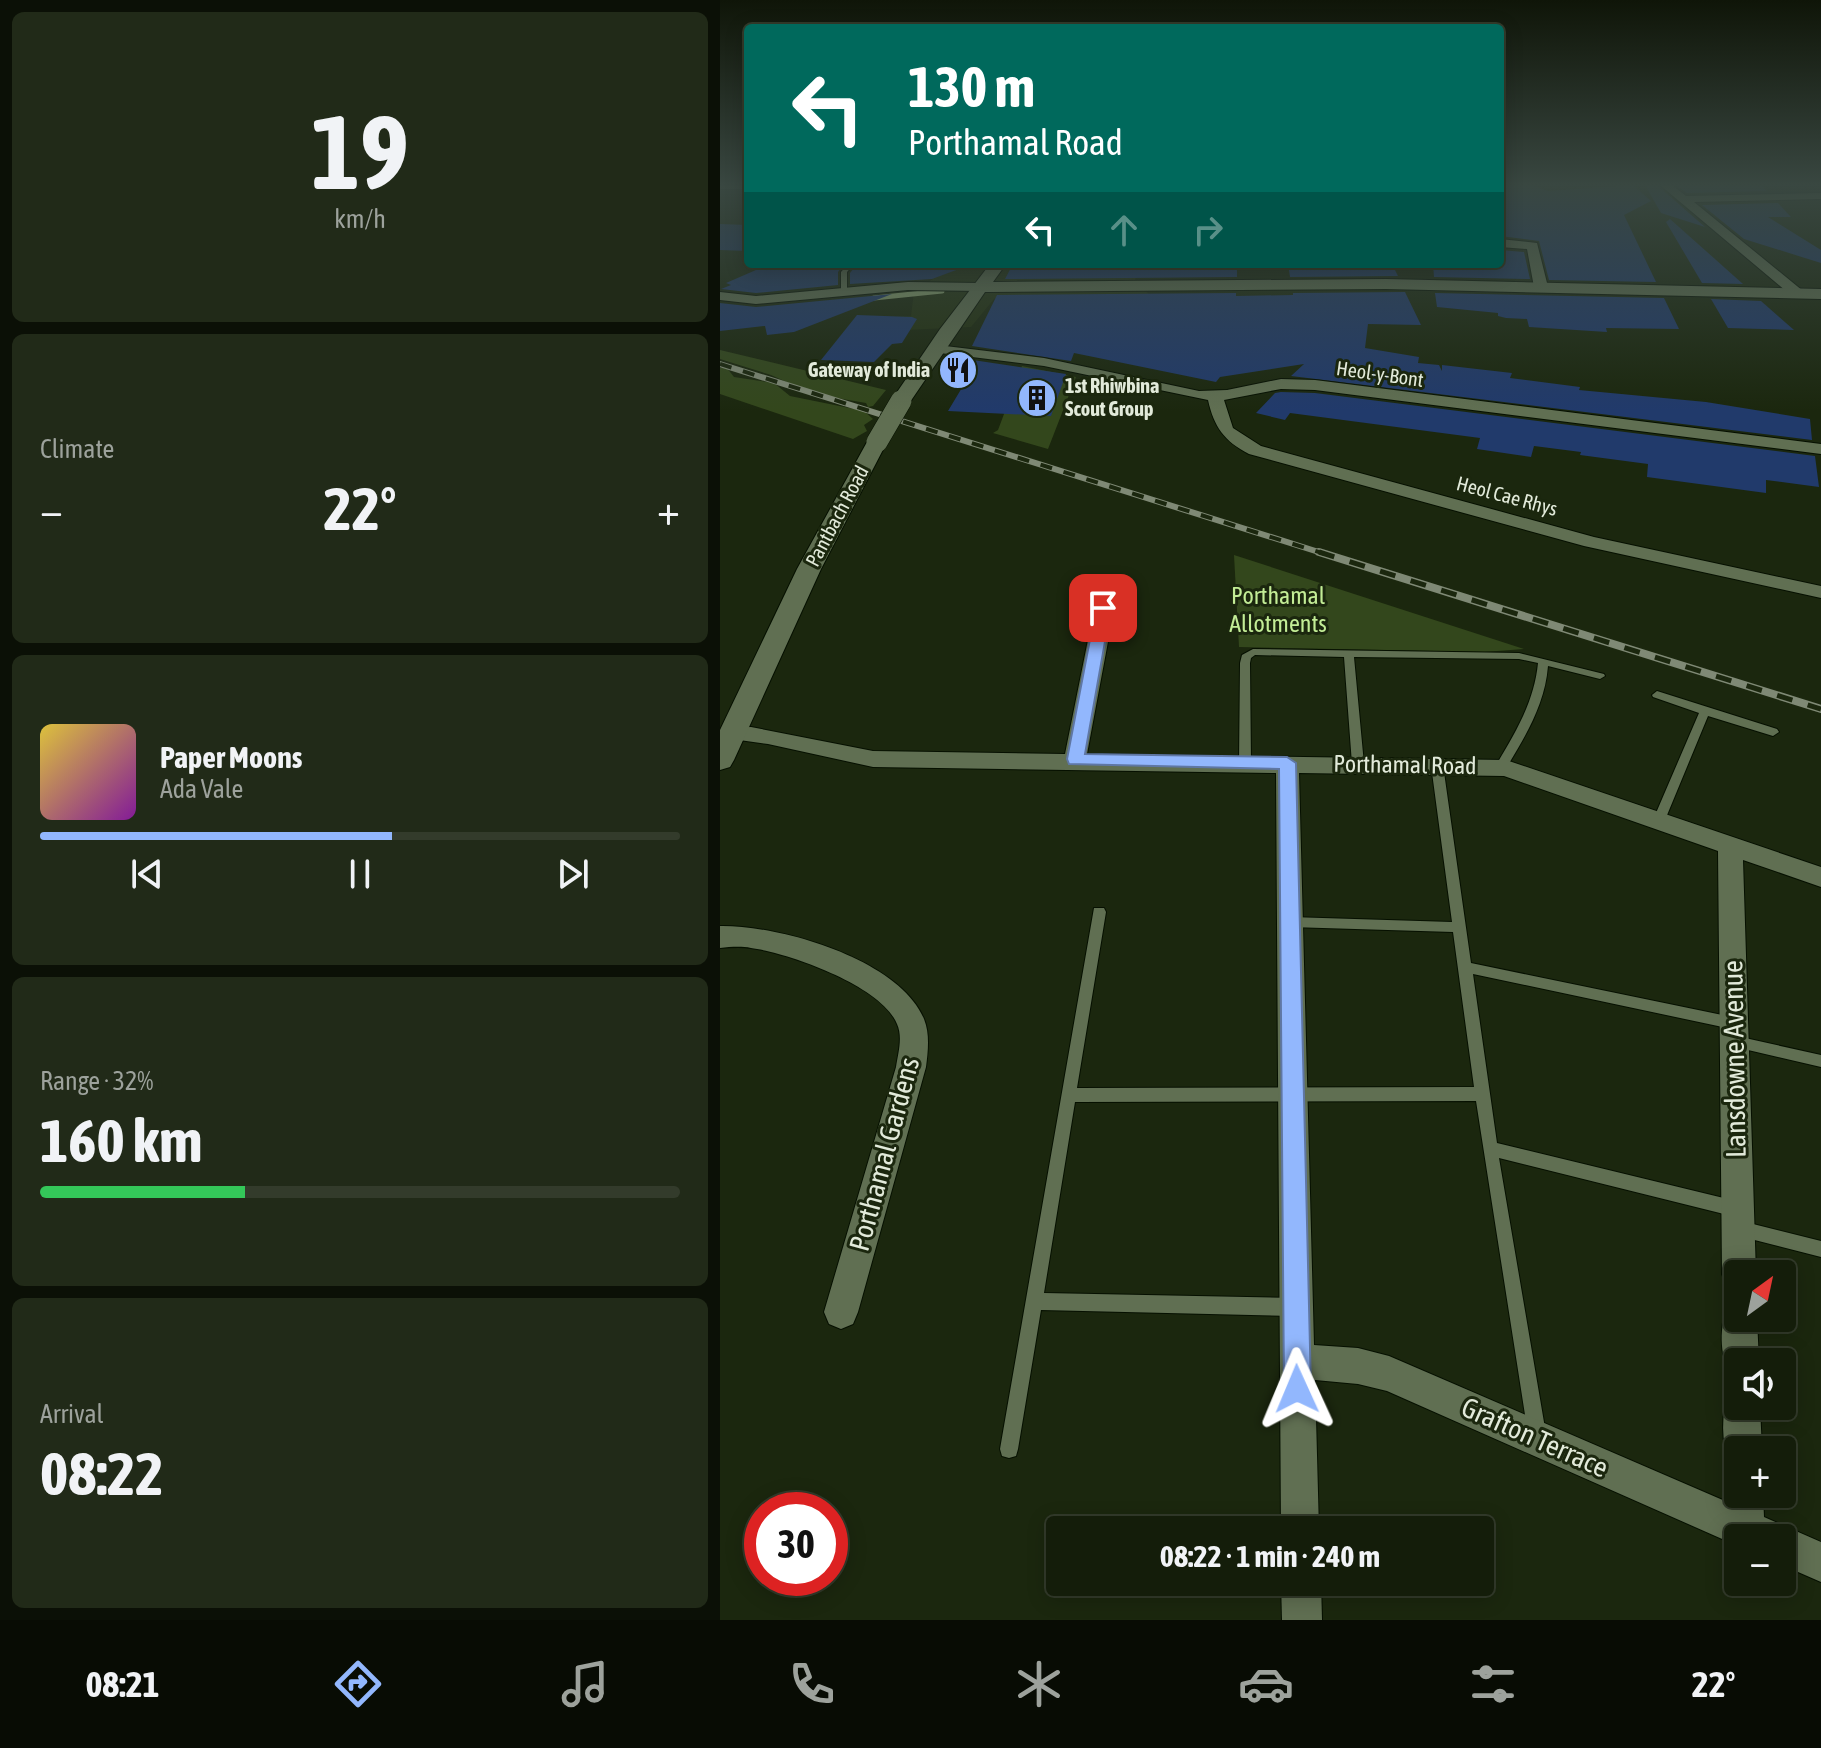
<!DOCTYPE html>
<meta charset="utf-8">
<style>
:root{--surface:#141d0a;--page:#212a18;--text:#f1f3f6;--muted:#9da29c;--line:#333b2b;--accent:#92b7fd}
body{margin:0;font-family:"Asap Condensed",sans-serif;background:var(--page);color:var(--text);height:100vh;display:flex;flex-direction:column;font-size:30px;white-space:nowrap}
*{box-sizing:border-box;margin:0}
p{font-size:26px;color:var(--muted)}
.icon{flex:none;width:44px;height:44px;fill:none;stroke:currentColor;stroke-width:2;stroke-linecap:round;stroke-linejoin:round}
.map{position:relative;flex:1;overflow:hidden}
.sheet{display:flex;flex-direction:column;gap:12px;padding:12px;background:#0b1006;width:720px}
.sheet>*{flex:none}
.guide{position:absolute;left:24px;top:24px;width:760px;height:244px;border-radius:8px;box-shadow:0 4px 20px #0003,0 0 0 2px var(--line);background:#00695c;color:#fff;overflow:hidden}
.needle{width:52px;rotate:33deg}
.controls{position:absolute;left:1004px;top:1260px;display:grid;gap:16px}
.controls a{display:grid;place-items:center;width:72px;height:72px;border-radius:8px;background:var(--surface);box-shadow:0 4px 20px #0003,0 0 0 2px var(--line);font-size:40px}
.speed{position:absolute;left:24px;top:1492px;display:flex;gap:16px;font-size:40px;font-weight:700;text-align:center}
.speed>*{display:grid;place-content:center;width:104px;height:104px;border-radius:50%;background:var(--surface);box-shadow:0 4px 20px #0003,0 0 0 2px var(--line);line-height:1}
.speed .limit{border:12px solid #d22;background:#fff;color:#111}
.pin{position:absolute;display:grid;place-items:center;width:68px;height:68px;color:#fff;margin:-34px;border-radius:16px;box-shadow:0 4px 12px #0006}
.me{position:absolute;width:88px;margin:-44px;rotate:359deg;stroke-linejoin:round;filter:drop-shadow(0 0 6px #0008)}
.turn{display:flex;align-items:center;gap:28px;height:168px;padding:0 32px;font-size:36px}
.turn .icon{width:104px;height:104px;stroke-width:2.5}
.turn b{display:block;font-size:56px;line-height:68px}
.lanes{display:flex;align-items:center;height:76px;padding:0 32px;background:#0003;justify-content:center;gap:40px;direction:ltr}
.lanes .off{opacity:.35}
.big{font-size:60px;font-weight:700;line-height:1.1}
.sheet .widget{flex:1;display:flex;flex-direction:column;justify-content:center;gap:12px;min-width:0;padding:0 28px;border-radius:12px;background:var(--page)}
.sheet .dial{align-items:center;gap:0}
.dial b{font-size:104px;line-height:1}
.song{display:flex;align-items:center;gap:24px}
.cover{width:96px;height:96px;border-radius:12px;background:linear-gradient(135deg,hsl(50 70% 55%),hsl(290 70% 35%))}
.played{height:8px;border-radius:4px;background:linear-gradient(90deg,var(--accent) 55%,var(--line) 55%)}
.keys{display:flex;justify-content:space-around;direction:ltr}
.heat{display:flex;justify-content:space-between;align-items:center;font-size:44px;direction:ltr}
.charge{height:12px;border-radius:6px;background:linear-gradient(90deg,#34c759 32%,var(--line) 0)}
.trip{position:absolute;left:326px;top:1516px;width:448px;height:80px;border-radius:8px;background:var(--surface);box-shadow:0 4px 20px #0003,0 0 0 2px var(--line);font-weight:700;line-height:80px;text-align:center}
.menu{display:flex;height:128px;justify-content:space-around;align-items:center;background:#080c04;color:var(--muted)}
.menu .icon{width:56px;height:56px}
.menu .selected{color:var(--accent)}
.menu b{font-size:36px;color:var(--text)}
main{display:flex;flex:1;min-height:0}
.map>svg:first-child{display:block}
.built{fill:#233111}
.green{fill:#33471c}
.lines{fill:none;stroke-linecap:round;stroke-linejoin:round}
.stream{stroke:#869c6d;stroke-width:5}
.building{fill:#213a6b}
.service-casing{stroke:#061000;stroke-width:2}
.minor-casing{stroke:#061000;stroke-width:2}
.tertiary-casing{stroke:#061000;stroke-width:2}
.service{fill:#606f52;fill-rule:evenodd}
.minor{fill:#606f52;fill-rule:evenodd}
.tertiary{fill:#606f52;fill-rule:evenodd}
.rail-far1-casing{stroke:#7f8975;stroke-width:6}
.rail-casing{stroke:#7f8975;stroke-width:8}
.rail-far1{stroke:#1b270e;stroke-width:4;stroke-dasharray:12;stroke-linecap:butt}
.rail{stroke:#1b270e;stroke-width:5;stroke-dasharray:16;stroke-linecap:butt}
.tertiary-bridge-casing{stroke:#061000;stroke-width:22;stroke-linecap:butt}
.tertiary-bridge{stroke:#606f52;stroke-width:21}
.route{fill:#92b7fd;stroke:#5f77a4;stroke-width:2}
.labels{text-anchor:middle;stroke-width:6;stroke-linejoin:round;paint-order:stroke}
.far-poi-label{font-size:20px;font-weight:bold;fill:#e2eada;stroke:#1b270e;text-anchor:end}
.far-street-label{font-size:20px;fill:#e2eada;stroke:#1b270e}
.park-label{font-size:24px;fill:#c3ed96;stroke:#1b270e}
.street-label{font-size:24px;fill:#e2eada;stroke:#1b270e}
.near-street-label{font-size:28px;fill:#e2eada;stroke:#1b270e}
</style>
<main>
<section class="sheet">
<div class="widget dial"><b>19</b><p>km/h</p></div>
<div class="widget"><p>Climate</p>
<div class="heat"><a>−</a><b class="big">22°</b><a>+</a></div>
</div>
<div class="widget">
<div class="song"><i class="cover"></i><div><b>Paper Moons</b><p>Ada Vale</p></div></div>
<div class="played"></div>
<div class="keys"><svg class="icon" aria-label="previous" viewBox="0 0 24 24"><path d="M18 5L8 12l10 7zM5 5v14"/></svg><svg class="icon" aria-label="pause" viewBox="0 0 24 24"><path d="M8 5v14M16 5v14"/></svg><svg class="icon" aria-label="next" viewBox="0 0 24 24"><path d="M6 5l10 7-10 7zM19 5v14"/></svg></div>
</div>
<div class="widget"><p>Range · 32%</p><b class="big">160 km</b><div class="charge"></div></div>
<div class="widget"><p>Arrival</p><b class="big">08:22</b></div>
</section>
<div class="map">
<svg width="1101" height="1620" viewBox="0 0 1101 1620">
<rect width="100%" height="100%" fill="#1b270e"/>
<path class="built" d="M210,264H417L415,281L431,296L283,295L274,299L251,327L165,331L171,317L191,316L194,291L213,279Z"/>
<g class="green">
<path d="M0,350L166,390L153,406L148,407L146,403L93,394L51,375L0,359Z"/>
<path d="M302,366L356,377L328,449L273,433L278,430Z"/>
<path d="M0,368H7L14,377L54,383L70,396L144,411L153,419L144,425L147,431L133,439L0,394Z"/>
<path d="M514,555L804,649L764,652L519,647Z"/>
</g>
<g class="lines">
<path class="stream" d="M154,298L222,291"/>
</g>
<g class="building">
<path d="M780,185H812L828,191L913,185L931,201L904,215L936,282L829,280L819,241L780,236Z"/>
<path d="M925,185H937L985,227L941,213Z"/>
<path d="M956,185H1041L1047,191L967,193Z"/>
<path d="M1058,203L1071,217H1048L1101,250V263L1024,239L982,205Z"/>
<path d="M950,219L1023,284L982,283L946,222Z"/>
<path d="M0,224L28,225V251L0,250Z"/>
<path d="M780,250L804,252L810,279L714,277L713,264H780Z"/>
<path d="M50,264H124L118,272V285L36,293L1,289L11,285L6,283Z"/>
<path d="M137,264H246L247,266L212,279L130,284V273Z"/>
<path d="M293,264H517V277L285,279Z"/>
<path d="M568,264H672L678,276L570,277Z"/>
<path d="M685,292L701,325L648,324L645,348L699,357L698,363L719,365L722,371V365L792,373L790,378L860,387L859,390L986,402L1090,419L1092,440L571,376L584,364L500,377L496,382L354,353L351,361L252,346L277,295L516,293V296L573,295V293Z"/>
<path d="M715,293L944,298L959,329L886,328L887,332L809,327L807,319L786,318L778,316V313L717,307Z"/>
<path d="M172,294L74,332L47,335L45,326L0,331V303L36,307Z"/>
<path d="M991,299L1041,301L1074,330L1008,328Z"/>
<path d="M137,315L192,317L197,319L182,343L172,344L154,362L101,360Z"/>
<path d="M246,359L346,374L331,416L228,411L243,386H232Z"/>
<path d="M561,392L595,393L1095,456L1099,487L1046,480V493L927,477L928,464L860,455L861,452L814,446L811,457L757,449L760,438L570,413L565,420L536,413L555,393Z"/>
</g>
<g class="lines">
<defs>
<g id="service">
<path d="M128,264H134L127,272V292L124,294L121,292V272Z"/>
<path d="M257,264H276L280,266L277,268Z"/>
<path d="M533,649L799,653L884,674L885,676L880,679L828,666C825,705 805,737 785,770L781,771L775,767C795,733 814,703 818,663L799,659L634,657L644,764L638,768L632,764L624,657L535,655L531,658L530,663L531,763L525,767L519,763L520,663L522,655Z"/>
<path d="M937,691L1057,729L1059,732L1053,736L988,716L945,820L939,824L933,820L979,713L933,697L932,695Z"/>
<path d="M717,761L723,765L751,963L1012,1017L1017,1019L1019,1023L1017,1027L1012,1029L753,974L777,1143L1016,1201L1022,1204L1024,1209L1022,1214L1016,1217L779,1158L826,1434L824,1441L817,1443L810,1441L808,1434L756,1101L355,1102L324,1293L575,1298L581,1301L584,1307L581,1313L575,1316L321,1310L298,1449L296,1456L289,1458L282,1456L280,1449L374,908H384L386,912L357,1088L754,1087L733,932L570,927L565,926L563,922L565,918L570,917L732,922L711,765Z"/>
<path d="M1016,1036L1101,1055V1067L1011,1046L1009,1042L1011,1038Z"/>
<path d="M1021,1221L1101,1241V1257L1015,1235L1013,1229L1015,1223Z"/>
</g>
<g id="minor">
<rect x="0" y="185" width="28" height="4"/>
<path d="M940,185H952L966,196L1101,193V199L974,202L1083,291V297H1073Z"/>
<path d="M780,239L817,243L828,287L826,290L814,287L807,249L780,247Z"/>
<path d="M188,282L260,283L267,287L260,291L188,290L36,304L0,300V292L36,296Z"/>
<path d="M217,345L324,358L479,391L507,390L561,379L595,380L1101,444V454L595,390L561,389L504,400L513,428L541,446L874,537L1101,586V598L864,546L529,454C504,441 494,427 488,400L324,366L212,352V346Z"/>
<path d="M363,576L370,578L376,589L389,598L393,615L367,754L786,760L1101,867V887L1023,860L1036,1274H1018V1290L1007,1286L1002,1274L998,851L784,776L579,773L594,1345L638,1348L669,1356L1005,1501L1011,1481L1018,1477V1494H1043L1044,1517L1101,1542V1582L1062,1565V1538H1018V1546L667,1391L638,1384L595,1380L599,1530H561L556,773L153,767L48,744L5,738L2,733L5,728L31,727L153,751L345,754L373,615L372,604L361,596L353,582Z"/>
<path d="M0,926C59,925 179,959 204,1019C210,1034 208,1051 206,1067L138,1312L133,1324L121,1329L109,1324L104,1312L176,1067C178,1054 183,1037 177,1024C162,986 69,953 31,948C21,946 10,947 0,948Z"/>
<path d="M1018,1302V1318H1037L1039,1362H1018V1378L1009,1374C1000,1354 999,1326 1008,1306Z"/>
<path d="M1018,1390V1406H1040L1042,1450H1018V1466L1010,1463C1001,1442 1001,1414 1009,1393Z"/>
<path d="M561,1582H601L602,1620H562Z"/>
</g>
<g id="tertiary">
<path d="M270,264H286L273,282L666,279L1101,289V299L666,289L265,292L188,405H174L171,401L220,329Z"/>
<path d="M157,436L167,442L101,569L14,760L10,767L0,770V730L77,569L147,442Z"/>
</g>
</defs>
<use href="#service" class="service-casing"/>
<use href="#minor" class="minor-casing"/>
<use href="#tertiary" class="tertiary-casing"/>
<use href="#service" class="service"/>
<use href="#minor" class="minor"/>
<use href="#tertiary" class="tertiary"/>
<defs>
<path id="rail-far1" d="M0,364L605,554"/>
<path id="rail" d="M599,552L1101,709"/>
</defs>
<use href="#rail-far1" class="rail-far1-casing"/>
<use href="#rail" class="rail-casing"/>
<use href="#rail-far1" class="rail-far1"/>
<use href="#rail" class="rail"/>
<defs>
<path id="tertiary-bridge" d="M157,442L181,401"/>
</defs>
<use href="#tertiary-bridge" class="tertiary-bridge-casing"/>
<use href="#tertiary-bridge" class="tertiary-bridge"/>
</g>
<linearGradient id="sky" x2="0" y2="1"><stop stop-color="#0f1508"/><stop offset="0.45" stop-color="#394741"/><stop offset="1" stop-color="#394741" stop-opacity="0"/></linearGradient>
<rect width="1101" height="411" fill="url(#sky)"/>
<path class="route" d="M383,604L391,608L365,754L567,757L576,763L591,1389L587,1399L577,1403L568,1399L564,1389L559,769L349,764L347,759L376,608Z"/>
<defs>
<symbol id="restaurant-disc" viewBox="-11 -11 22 22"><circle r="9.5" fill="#92b7fd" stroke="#1b270e"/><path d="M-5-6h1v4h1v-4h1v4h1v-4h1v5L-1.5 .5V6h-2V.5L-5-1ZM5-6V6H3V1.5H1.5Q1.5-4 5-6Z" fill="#111"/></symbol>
<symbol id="building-disc" viewBox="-11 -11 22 22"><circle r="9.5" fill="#92b7fd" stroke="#1b270e"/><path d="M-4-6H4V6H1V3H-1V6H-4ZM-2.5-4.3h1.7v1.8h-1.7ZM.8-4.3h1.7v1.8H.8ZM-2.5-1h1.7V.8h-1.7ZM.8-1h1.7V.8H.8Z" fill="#111"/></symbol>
</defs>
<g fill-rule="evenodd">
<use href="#restaurant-disc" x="216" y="348" width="44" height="44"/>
<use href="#building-disc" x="295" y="376" width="44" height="44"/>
</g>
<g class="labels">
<g class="far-poi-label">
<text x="210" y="377">Gateway of India</text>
<text x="345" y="393" text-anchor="start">1st Rhiwbina<tspan x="345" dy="23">Scout Group</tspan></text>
</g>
<g class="far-street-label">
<text transform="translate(660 374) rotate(8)" y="7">Heol-y-Bont</text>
<text transform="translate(787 496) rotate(15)" y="7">Heol Cae Rhys</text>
<text transform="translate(117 516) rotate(-62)" y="7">Pantbach Road</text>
</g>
<g class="park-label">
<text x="558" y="604">Porthamal<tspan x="558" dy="28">Allotments</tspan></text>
</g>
<g class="street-label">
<text transform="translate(685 765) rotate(1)" y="8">Porthamal Road</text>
</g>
<g class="near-street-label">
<text transform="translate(1014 1059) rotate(-91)" y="10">Lansdowne Avenue</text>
<text transform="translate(164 1154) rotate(-75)" y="10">Porthamal Gardens</text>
<text transform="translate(815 1437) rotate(24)" y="10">Grafton Terrace</text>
</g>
</g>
</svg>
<div class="controls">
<a><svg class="needle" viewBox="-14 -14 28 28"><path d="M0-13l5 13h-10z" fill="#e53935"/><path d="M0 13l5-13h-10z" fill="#9da29c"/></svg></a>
<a><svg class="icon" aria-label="sound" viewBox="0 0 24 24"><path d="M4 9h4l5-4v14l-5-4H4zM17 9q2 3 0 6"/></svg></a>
<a>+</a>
<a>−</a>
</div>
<div class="speed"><div class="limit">30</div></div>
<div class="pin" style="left:383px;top:608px;background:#d93025"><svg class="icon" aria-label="arrive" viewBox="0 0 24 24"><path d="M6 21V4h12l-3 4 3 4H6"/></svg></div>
<svg class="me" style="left:577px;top:1389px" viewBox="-20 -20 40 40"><path d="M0-17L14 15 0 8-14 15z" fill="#92b7fd" stroke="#fff" stroke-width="4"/></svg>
<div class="trip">08:22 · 1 min · 240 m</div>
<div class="guide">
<div class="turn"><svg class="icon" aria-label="left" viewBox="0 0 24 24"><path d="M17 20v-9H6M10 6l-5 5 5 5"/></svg><div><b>130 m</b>Porthamal Road</div></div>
<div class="lanes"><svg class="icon" aria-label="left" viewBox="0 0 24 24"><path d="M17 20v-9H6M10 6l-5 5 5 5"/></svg><svg class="icon off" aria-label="ahead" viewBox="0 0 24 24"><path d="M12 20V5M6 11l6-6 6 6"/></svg><svg class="icon off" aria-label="right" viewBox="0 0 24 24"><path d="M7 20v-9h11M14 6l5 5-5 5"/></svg></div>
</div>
</div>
</main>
<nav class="menu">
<b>08:21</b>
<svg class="icon selected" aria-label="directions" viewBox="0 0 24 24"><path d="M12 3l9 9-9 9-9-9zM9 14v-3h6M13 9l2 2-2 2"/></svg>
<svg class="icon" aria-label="music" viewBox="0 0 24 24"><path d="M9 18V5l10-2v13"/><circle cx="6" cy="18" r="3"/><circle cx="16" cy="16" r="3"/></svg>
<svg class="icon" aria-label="phone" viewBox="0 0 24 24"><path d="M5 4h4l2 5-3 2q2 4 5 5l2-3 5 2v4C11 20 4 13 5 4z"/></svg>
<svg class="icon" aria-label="climate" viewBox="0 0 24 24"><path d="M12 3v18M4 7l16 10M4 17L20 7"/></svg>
<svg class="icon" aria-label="car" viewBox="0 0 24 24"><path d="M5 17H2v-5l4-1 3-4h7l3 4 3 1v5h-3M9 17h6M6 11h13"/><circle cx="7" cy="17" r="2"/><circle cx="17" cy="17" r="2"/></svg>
<svg class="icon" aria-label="filters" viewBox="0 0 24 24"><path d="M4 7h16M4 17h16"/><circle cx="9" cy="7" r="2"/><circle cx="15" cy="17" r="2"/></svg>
<b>22°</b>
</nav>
